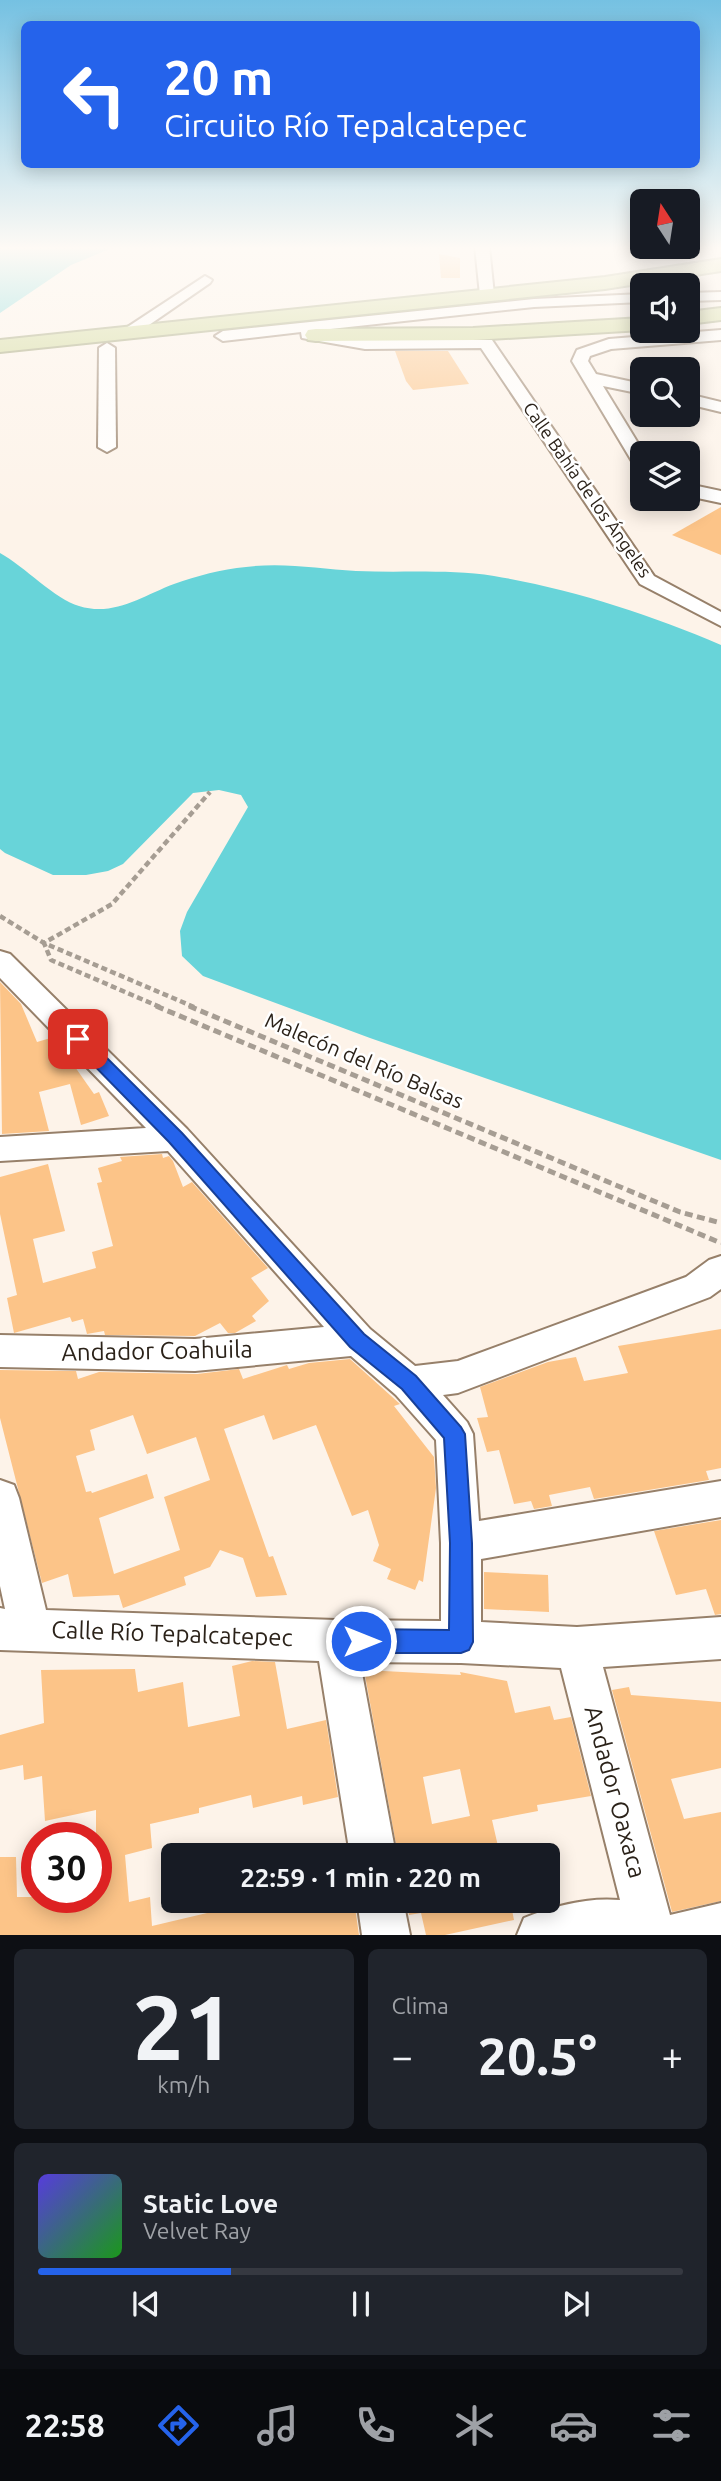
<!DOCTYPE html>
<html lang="es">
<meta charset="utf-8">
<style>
:root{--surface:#171b24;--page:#20242c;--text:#f1f3f6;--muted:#9ea1a6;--line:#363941;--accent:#2563eb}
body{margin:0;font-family:Ubuntu,sans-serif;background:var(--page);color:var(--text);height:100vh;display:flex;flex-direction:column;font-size:26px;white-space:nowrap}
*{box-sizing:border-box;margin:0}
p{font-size:23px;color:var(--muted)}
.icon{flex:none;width:38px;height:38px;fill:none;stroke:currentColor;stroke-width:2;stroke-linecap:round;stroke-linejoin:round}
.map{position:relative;height:1935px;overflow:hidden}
.panel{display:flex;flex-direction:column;gap:14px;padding:14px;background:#0d0f14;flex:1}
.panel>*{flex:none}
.banner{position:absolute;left:21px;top:21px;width:679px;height:147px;border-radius:10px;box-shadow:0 4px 18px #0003;background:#2563eb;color:#fff;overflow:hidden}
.needle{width:46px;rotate:348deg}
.buttons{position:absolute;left:630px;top:189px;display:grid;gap:14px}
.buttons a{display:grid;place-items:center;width:70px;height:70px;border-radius:10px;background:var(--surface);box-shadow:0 4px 18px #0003;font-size:35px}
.speed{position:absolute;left:21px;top:1822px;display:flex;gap:14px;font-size:35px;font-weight:700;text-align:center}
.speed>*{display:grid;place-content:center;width:91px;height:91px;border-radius:50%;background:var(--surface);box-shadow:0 4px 18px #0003;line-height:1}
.speed .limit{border:10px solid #d22;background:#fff;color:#111}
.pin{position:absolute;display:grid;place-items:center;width:60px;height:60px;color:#fff;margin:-30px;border-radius:14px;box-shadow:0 4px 10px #0006}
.me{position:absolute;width:77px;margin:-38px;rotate:90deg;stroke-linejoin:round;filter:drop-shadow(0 0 5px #0008)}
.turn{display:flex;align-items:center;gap:24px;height:147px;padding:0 28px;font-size:32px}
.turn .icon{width:91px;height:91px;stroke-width:2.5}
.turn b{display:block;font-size:49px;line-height:60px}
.big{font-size:52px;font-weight:600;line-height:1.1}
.panel .tile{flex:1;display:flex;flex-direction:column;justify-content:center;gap:10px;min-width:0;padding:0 24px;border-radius:10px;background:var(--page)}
.panel .dial{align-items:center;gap:0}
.dial b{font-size:91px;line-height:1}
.song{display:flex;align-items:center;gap:21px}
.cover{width:84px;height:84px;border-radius:10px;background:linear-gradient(135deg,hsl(250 70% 55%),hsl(120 70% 35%))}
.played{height:7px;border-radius:4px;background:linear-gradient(90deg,var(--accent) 30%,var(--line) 30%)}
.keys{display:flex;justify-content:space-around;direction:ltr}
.heat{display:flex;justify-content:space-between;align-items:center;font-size:38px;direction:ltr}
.panel .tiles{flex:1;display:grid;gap:14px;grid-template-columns:1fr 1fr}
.tile:last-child{grid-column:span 2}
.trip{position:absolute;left:161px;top:1843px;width:399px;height:70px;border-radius:10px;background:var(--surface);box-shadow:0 4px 18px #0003;font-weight:600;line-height:70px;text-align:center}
.tabs{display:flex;height:112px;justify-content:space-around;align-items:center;background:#090b0e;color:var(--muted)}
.tabs .icon{width:49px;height:49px}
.tabs .current{color:var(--accent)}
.tabs b{font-size:32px;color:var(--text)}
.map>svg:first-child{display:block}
.water{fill:#68d4d9}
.building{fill:#fcc488;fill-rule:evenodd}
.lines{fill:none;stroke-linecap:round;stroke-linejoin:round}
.minor-casing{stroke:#97806a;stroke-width:4}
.highway-casing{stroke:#939665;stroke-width:4}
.path-far1{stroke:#a69d93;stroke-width:4.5;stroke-dasharray:6 3.5;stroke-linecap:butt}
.path{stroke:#a69d93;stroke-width:5;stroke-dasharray:8 4.5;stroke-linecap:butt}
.minor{fill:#fff;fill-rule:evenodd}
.highway{fill:#cbd58e;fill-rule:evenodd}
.route{fill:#2563eb;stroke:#184099;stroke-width:2}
.labels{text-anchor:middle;stroke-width:5;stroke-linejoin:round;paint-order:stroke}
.far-street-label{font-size:18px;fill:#2b2219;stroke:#fff}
.street-label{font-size:21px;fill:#2b2219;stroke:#fff}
.near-street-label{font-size:24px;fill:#2b2219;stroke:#fff}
</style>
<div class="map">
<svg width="721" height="1935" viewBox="0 0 721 1935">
<rect width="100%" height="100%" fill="#fdf3e9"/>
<g class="water">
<path d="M0,246H117L71,265L0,313Z"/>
<path d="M0,553C24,566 56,600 79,606C114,617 142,596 174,584C197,576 221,569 246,567C284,562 319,569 356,571C402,573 448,569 494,576C571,589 649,614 721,645V1160L370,1038L203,976L182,956L180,931L187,912L248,807L241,795L219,790L193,793L123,864L108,871L86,875H53L5,853L0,849Z"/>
</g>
<g class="building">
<path d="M439,254L460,258V278H441Z"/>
<path d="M395,351H448L469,384L413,390L406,381Z"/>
<path d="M721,507V555L672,535Z"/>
<path d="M0,982L21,1004L37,1042L54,1037L94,1094L99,1092L109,1116L81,1125L70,1084L39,1092L49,1131L2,1134Z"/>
<path d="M162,1154L163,1158L169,1156L173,1161L183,1187L192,1182L268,1268L251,1278L269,1301L252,1316L256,1321L235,1333H228L220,1323L195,1336L105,1335L104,1331L87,1334L83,1319L72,1322L70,1317L14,1333L7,1298L17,1295L0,1214V1177L48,1164L65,1231L33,1239L43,1283L96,1268L92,1252L113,1246L97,1183L102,1182L98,1168L122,1161L120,1157Z"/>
<path d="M721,1329V1468L706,1471L709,1480L594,1499L590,1487L549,1495L552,1506L534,1509L531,1501L514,1504L499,1450L487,1452L477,1418L488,1417L480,1387L548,1362L576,1357L584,1381L628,1373L618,1346Z"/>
<path d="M350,1359L400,1404L394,1406L434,1457L436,1488L423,1582L419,1580L415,1590L387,1579L391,1569L373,1561L379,1545L368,1510L352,1516L316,1425L273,1440L264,1415L224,1429L269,1557L273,1556L287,1595L256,1597L243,1558L220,1550L210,1567L184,1577L186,1585L123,1608L119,1595L73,1597L68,1574L42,1583L0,1418V1370L76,1371L78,1379L99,1372L197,1374L239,1369L243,1379L287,1365L289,1369L309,1363ZM133,1415L147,1454L196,1437L210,1480L164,1497L180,1550L114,1574L99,1518L154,1498L147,1474L92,1493L91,1491L86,1492L76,1456L95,1450L90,1430Z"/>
<path d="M721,1520V1614L715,1615L706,1589L676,1595L654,1531Z"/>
<path d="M484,1572L548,1575L549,1612L484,1609Z"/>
<path d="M252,1661L275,1662L287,1729L326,1720L338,1797L303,1805L302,1796L253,1808L251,1795L199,1808V1813L150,1824L152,1848L125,1855L129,1902L150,1897L152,1926L207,1913L205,1900H354L359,1935H0V1857H16L17,1897H96V1810L45,1821L42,1776L24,1780L23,1765L0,1770V1735L44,1723L41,1670L135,1669L138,1692L183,1682L188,1727L240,1716L232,1666Z"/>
<path d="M364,1670L461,1675L460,1672L507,1681L515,1713L550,1706L554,1720L571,1717L591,1796L537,1805L538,1811L492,1820L500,1855H398ZM460,1769L470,1816L432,1824L423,1777Z"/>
<path d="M629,1687L631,1695L721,1702V1768L671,1779L684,1819L721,1812V1901L672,1912L612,1690Z"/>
<path d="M406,1900H510L514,1920L445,1935H426L421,1913L409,1915Z"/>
</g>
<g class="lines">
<defs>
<g id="minor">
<path d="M475,246H489L494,295L492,298L487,299L480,295Z"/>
<path d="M205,276L212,280L210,283L133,336H123L120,333L123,330Z"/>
<path d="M721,292V300L688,301V293Z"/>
<path d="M642,294V302L534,307L312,331L365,339L492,340L654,576L721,612V626L640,584L481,348L365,349L302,338L301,332L223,341L215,336L223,331L534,299Z"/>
<path d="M721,330V340L611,349L590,356L588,361L596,374L642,384V394L603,386L644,453H642V469L636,468L572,361L577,350L609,339Z"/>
<path d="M107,343L115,348L116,447L107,452L98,447L99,348Z"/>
<path d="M688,394L721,402V412L688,404Z"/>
<path d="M688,484L721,491V503L688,496Z"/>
<path d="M0,951L10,954L187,1129L370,1329L415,1366L458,1361L686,1277L709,1260L721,1256V1289L710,1297L458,1393L443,1395L467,1422L473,1434L479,1521L721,1481V1517L481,1559V1622L577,1627L721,1617V1659L603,1667L670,1915L721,1903V1935H517L524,1918C553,1906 588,1897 620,1900L561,1668L461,1663L360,1662L396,1855H350L319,1661L0,1650V1608L5,1609L0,1586V1480L14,1485L19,1498L46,1610L336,1620L441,1621V1543L436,1440L396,1395L351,1356L195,1371L0,1367V1335L195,1339L324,1327L168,1151L0,1161V1137L146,1128L0,978Z"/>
<path d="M357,1900H403L410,1935H362Z"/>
</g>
<g id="highway">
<path d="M721,259V271L605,289L0,352V340L605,277Z"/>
<path d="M721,308V320L688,324V312Z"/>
<path d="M642,318V330L473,340L316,341L308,340L305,335L308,330L316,329L473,328Z"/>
</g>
</defs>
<use href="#minor" class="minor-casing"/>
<use href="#highway" class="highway-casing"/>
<g class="path-far1">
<path d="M0,916L44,943L194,1007"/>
<path d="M160,1007L51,960L44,943L112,904L210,792"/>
</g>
<g class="path">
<path d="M156,1006L721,1243"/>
<path d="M189,1006L680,1212L721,1223"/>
</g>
<use href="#minor" class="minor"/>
<use href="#highway" class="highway"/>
</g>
<linearGradient id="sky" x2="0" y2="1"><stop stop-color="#75c1e2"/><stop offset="0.48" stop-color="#fefaf5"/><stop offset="1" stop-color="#fefaf5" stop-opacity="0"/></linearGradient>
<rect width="721" height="517" fill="url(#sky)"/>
<path class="route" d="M78,1033L84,1035L182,1133L364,1334L416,1376L461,1427L465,1434L472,1543L473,1642L469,1650L461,1653H361L353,1649L350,1641L353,1632L361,1629L449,1630L450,1543L444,1438L402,1389L350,1347L169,1142L72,1043L70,1039L72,1035Z"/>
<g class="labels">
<g class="far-street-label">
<text transform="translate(587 490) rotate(55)" y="6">Calle Bahía de los Ángeles</text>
</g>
<g class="street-label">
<text transform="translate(364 1061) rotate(23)" y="7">Malecón del Río Balsas</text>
</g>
<g class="near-street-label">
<text transform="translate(157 1351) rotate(-1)" y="8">Andador Coahuila</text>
<text transform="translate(172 1634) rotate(2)" y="8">Calle Río Tepalcatepec</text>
<text transform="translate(615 1792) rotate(75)" y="8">Andador Oaxaca</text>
</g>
</g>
</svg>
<div class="buttons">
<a><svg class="needle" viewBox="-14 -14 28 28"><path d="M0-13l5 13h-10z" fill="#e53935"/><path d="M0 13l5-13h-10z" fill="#9ea1a6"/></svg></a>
<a><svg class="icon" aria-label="sound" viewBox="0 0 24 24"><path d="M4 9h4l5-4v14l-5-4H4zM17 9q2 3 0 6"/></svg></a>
<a><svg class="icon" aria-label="search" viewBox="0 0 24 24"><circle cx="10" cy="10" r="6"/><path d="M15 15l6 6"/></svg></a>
<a><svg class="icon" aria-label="layers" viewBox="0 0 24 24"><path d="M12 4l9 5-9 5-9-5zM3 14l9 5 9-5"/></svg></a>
</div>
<div class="speed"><div class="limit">30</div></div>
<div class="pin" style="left:78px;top:1039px;background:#d93025"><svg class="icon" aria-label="arrive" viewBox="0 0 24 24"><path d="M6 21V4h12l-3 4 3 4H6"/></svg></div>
<svg class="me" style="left:361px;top:1641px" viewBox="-20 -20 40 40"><circle r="17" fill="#2563eb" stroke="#fff" stroke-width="3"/><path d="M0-11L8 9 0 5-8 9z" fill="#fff"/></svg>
<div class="trip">22:59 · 1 min · 220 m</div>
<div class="banner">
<div class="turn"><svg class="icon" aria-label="left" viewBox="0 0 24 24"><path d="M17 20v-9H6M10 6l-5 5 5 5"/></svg><div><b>20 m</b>Circuito Río Tepalcatepec</div></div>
</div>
</div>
<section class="panel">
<div class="tiles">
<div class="tile dial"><b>21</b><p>km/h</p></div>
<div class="tile"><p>Clima</p>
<div class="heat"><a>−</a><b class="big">20.5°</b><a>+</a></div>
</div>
<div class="tile">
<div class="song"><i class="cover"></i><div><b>Static Love</b><p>Velvet Ray</p></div></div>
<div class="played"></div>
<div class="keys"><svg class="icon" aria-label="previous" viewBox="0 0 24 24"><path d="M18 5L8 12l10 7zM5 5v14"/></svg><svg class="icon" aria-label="pause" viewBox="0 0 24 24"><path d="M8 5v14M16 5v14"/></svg><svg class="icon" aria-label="next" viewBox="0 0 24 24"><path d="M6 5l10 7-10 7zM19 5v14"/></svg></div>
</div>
</div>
</section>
<nav class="tabs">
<b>22:58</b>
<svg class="icon current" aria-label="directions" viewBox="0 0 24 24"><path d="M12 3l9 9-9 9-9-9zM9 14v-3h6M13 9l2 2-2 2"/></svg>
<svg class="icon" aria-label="music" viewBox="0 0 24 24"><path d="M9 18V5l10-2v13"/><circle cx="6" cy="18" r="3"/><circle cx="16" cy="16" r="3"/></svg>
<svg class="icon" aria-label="phone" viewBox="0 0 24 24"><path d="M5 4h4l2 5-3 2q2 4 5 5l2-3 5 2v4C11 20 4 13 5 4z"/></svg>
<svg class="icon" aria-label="climate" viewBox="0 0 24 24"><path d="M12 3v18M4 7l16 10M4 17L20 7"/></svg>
<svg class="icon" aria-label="car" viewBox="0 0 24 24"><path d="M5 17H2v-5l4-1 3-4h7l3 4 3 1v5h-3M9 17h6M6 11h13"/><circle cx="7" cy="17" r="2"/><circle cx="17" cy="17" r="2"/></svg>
<svg class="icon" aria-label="filters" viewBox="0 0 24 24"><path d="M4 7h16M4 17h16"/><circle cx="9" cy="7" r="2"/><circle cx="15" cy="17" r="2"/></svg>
</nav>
